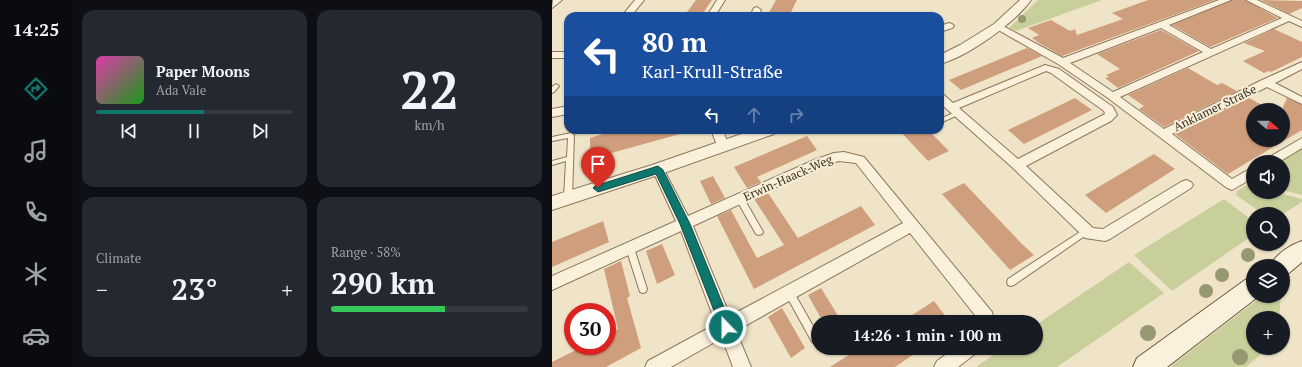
<!DOCTYPE html>
<meta charset="utf-8">
<style>
:root{--surface:#171b24;--page:#242831;--text:#f1f3f6;--muted:#9ea1a6;--line:#363941;--accent:#0f766e}
body{margin:0;font-family:"PT Serif",serif;background:var(--page);color:var(--text);height:100vh;display:flex;flex-direction:column;font-size:15px;white-space:nowrap}
*{box-sizing:border-box;margin:0}
p{font-size:13px;color:var(--muted)}
.icon{flex:none;width:22px;height:22px;fill:none;stroke:currentColor;stroke-width:2;stroke-linecap:round;stroke-linejoin:round}
.map{position:relative;flex:1;overflow:hidden}
.panel{display:flex;flex-direction:column;gap:10px;padding:10px;background:#0d0f14;width:480px}
.panel>*{flex:none}
.banner{position:absolute;left:12px;top:12px;width:380px;height:122px;border-radius:12px;box-shadow:0 1px 3px #0004;background:#1a4fa0;color:#fff;overflow:hidden}
.needle{width:26px;rotate:110deg}
.controls{position:absolute;left:694px;top:103px;display:grid;gap:8px}
.controls a{display:grid;place-items:center;width:44px;height:44px;border-radius:50%;background:var(--surface);box-shadow:0 1px 3px #0004;font-size:20px}
.speed{position:absolute;left:12px;top:303px;display:flex;gap:8px;font-size:20px;font-weight:700;text-align:center}
.speed>*{display:grid;place-content:center;width:52px;height:52px;border-radius:50%;background:var(--surface);box-shadow:0 1px 3px #0004;line-height:1}
.speed .limit{border:6px solid #d22;background:#fff;color:#111}
.pin{position:absolute;display:grid;place-items:center;width:34px;height:34px;color:#fff;margin:-41px -17px;border-radius:50% 50% 50% 0;rotate:-45deg;box-shadow:0 0 4px #0007}
.pin .icon{rotate:45deg}
.me{position:absolute;width:44px;margin:-22px;rotate:338deg;stroke-linejoin:round;filter:drop-shadow(0 0 3px #0008)}
.turn{display:flex;align-items:center;gap:14px;height:84px;padding:0 12px;font-size:18px}
.turn .icon{width:52px;height:52px;stroke-width:2.5}
.turn b{display:block;font-size:28px;line-height:34px}
.lanes{display:flex;align-items:center;height:38px;padding:0 12px;background:#0003;justify-content:center;gap:20px;direction:ltr}
.lanes .off{opacity:.35}
.big{font-size:30px;font-weight:800;line-height:1.1}
.panel .tile{flex:1;display:flex;flex-direction:column;justify-content:center;gap:6px;min-width:0;padding:0 14px;border-radius:12px;background:var(--page)}
.panel .dial{align-items:center;gap:0}
.dial b{font-size:52px;line-height:1}
.song{display:flex;align-items:center;gap:12px}
.cover{width:48px;height:48px;border-radius:6px;background:linear-gradient(135deg,hsl(320 70% 55%),hsl(120 70% 35%))}
.played{height:4px;border-radius:2px;background:linear-gradient(90deg,var(--accent) 55%,var(--line) 55%)}
.keys{display:flex;justify-content:space-around;direction:ltr}
.heat{display:flex;justify-content:space-between;align-items:center;font-size:22px;direction:ltr}
.charge{height:6px;border-radius:3px;background:linear-gradient(90deg,#34c759 58%,var(--line) 0)}
.panel .tiles{flex:1;display:grid;gap:10px;grid-template-columns:repeat(2,1fr)}
.trip{position:absolute;left:259px;top:315px;width:232px;height:40px;border-radius:20px;background:var(--surface);box-shadow:0 1px 3px #0004;font-weight:800;line-height:40px;text-align:center}
main{display:flex;flex:1;min-height:0}
.menu{display:flex;flex-direction:column;width:72px;justify-content:space-around;align-items:center;background:#090b0e;color:var(--muted)}
.menu .icon{width:28px;height:28px}
.menu .on{color:var(--accent)}
.menu b{font-size:18px;color:var(--text)}
.map>svg:first-child{display:block}
.green{fill:#c9cf9b}
.building{fill:#cf9f7d}
.lines{fill:none;stroke-linecap:round;stroke-linejoin:round}
.service-casing{stroke:#8d765c;stroke-width:2}
.minor-casing{stroke:#8d765c;stroke-width:2}
.tertiary-casing{stroke:#8d765c;stroke-width:2}
.secondary-casing{stroke:#6f573f;stroke-width:2}
.service{fill:#faf1dc;fill-rule:evenodd}
.minor{fill:#faf1dc;fill-rule:evenodd}
.tertiary{fill:#faf1dc;fill-rule:evenodd}
.secondary{fill:#faf1dc;fill-rule:evenodd}
.tree{fill:#96986f}
.route{fill:#0f766e;stroke:#0a4d48}
.labels{text-anchor:middle;stroke-width:4;stroke-linejoin:round;paint-order:stroke}
.street-label{font-size:12px;fill:#3d2e20;stroke:#f7eed8}
</style>
<main>
<nav class="menu">
<b>14:25</b>
<svg class="icon on" aria-label="directions" viewBox="0 0 24 24"><path d="M12 3l9 9-9 9-9-9zM9 14v-3h6M13 9l2 2-2 2"/></svg>
<svg class="icon" aria-label="music" viewBox="0 0 24 24"><path d="M9 18V5l10-2v13"/><circle cx="6" cy="18" r="3"/><circle cx="16" cy="16" r="3"/></svg>
<svg class="icon" aria-label="phone" viewBox="0 0 24 24"><path d="M5 4h4l2 5-3 2q2 4 5 5l2-3 5 2v4C11 20 4 13 5 4z"/></svg>
<svg class="icon" aria-label="climate" viewBox="0 0 24 24"><path d="M12 3v18M4 7l16 10M4 17L20 7"/></svg>
<svg class="icon" aria-label="car" viewBox="0 0 24 24"><path d="M5 17H2v-5l4-1 3-4h7l3 4 3 1v5h-3M9 17h6M6 11h13"/><circle cx="7" cy="17" r="2"/><circle cx="17" cy="17" r="2"/></svg>
</nav>
<section class="panel">
<div class="tiles">
<div class="tile">
<div class="song"><i class="cover"></i><div><b>Paper Moons</b><p>Ada Vale</p></div></div>
<div class="played"></div>
<div class="keys"><svg class="icon" aria-label="previous" viewBox="0 0 24 24"><path d="M18 5L8 12l10 7zM5 5v14"/></svg><svg class="icon" aria-label="pause" viewBox="0 0 24 24"><path d="M8 5v14M16 5v14"/></svg><svg class="icon" aria-label="next" viewBox="0 0 24 24"><path d="M6 5l10 7-10 7zM19 5v14"/></svg></div>
</div>
<div class="tile dial"><b>22</b><p>km/h</p></div>
<div class="tile"><p>Climate</p>
<div class="heat"><a>−</a><b class="big">23°</b><a>+</a></div>
</div>
<div class="tile"><p>Range · 58%</p><b class="big">290 km</b><div class="charge"></div></div>
</div>
</section>
<div class="map">
<svg width="750" height="367" viewBox="0 0 750 367">
<rect width="100%" height="100%" fill="#f0e4c8"/>
<g class="green">
<path d="M486,0H550L464,31L457,28Z"/>
<path d="M750,149V195L731,190V162H728Z"/>
<path d="M700,182L701,192H724L750,199V202L731,214H711L684,195L685,191Z"/>
<path d="M672,199L701,221V235L620,291L582,255Z"/>
<path d="M577,262L612,293L505,367H424L451,348H484V325Z"/>
<path d="M714,296H729L727,318H701V348H716L694,367H618L705,300Z"/>
</g>
<g class="building">
<path d="M144,0H160L149,16H132Z"/>
<path d="M224,0H245L237,16H215Z"/>
<path d="M596,0H663L510,56L487,43L480,38L487,35L476,28L499,20L518,31L523,29L525,35L571,19L560,13Z"/>
<path d="M680,0H693L726,18L658,47L620,25Z"/>
<path d="M709,0L750,1V8L737,14Z"/>
<path d="M722,29L750,42V57L719,72L717,71L712,73L691,61L713,51L692,43Z"/>
<path d="M609,30L647,51L566,88L553,78L557,77L554,75L568,69L545,54Z"/>
<path d="M475,48L490,56L409,90L397,80Z"/>
<path d="M636,68L665,85L670,83L685,91L612,127L587,109L592,106L576,95Z"/>
<path d="M523,98L540,110L472,144L456,130Z"/>
<path d="M697,98L710,105L701,109V140H731V107L735,98L750,105V130L676,174L623,134Z"/>
<path d="M63,130H128V134L38,159V138Z"/>
<path d="M347,130H376L397,151L376,161Z"/>
<path d="M255,136L265,150L205,177L209,182L195,188L182,167Z"/>
<path d="M602,154L623,169L554,213L533,195Z"/>
<path d="M161,176L173,198L159,204L148,181Z"/>
<path d="M412,183L470,244L482,255L458,270L390,194Z"/>
<path d="M216,193L246,238L309,206L323,225L202,289L165,216L179,210L205,258L232,245L202,199Z"/>
<path d="M51,221L57,242L0,267V242Z"/>
<path d="M110,244L123,275L105,284L94,251Z"/>
<path d="M69,261L78,296L75,298L89,348L54,367H0V362L32,346H55V334L66,329L52,269Z"/>
<path d="M269,288L290,322H271L256,295Z"/>
<path d="M382,301L398,322H349L368,310Z"/>
<path d="M230,308L253,348L239,358L216,317Z"/>
<path d="M308,348H371L343,367H278Z"/>
</g>
<g class="lines">
<defs>
<g id="service">
<path d="M4,84L7,86L2,92L0,93V87Z"/>
<path d="M406,111L409,113L408,114L388,123V119Z"/>
<path d="M19,133L22,135L20,198L19,200H13L12,198L14,161L0,165V161L15,157L16,138L0,141V137Z"/>
<path d="M188,196L191,197L210,230L211,232L210,234L207,235L204,234L184,199L185,197Z"/>
<path d="M534,228L537,229L538,231L537,233L462,285L459,286L456,285L455,282L456,279Z"/>
<path d="M78,245L81,246L82,248L95,289L94,292L91,293L88,292L87,289L74,248L75,246Z"/>
<path d="M237,288L240,289L266,335V342L263,343L260,342L234,295L233,292L234,289Z"/>
</g>
<g id="minor">
<path d="M1,0H10L0,8Z"/>
<path d="M83,0H92L79,16H70Z"/>
<path d="M165,0H173L163,16H155Z"/>
<path d="M667,0H679L617,25L659,49L730,18L694,0H705L750,21V27L737,21L568,97L612,129L710,80L750,62V69L723,83L750,97V104L715,87L620,134L680,179L701,167V178L680,190L675,188L556,98L506,64L441,27L443,25H449L511,58ZM609,28L651,52L561,92L518,63Z"/>
<path d="M205,7L209,10L206,16H198L202,8Z"/>
<path d="M397,23L400,24L402,26L400,28L388,32V26Z"/>
<rect x="0" y="52" width="16" height="6"/>
<path d="M493,65L507,69L561,107L565,115L559,121L474,166L541,228L551,229L629,182L634,180L639,182L641,185L639,188L558,239L553,241L533,238L461,168L388,103V94L392,95L401,103ZM494,71L499,73L552,111L553,114L466,159L407,108Z"/>
<path d="M16,106V114L0,117V109Z"/>
<path d="M159,130H171L177,147L175,150L171,151L167,150Z"/>
<path d="M750,138V148L727,162H712L714,159Z"/>
<path d="M292,152L312,157L440,312L442,322H426V319L358,233L184,331L199,367H181L170,338L119,367H93L96,361L164,324L129,231L0,290V276L124,221L100,169L102,166L106,164L110,166L136,216L262,160L282,153ZM287,161L304,163L351,223L178,316L141,226L270,166Z"/>
<path d="M403,348H426L423,354L406,367H382L385,361Z"/>
</g>
<g id="tertiary">
<path d="M468,0H479C463,23 415,57 388,64V55L408,45L442,24Z"/>
<path d="M201,130H225L222,134L112,173L0,210V196L100,165Z"/>
</g>
<g id="secondary">
<path d="M750,241V262L737,273L731,275V266H718C724,254 738,245 750,241Z"/>
<path d="M701,277V296H707L615,367H581L585,358L693,280Z"/>
</g>
</defs>
<use href="#service" class="service-casing"/>
<use href="#minor" class="minor-casing"/>
<use href="#tertiary" class="tertiary-casing"/>
<use href="#secondary" class="secondary-casing"/>
<use href="#service" class="service"/>
<use href="#minor" class="minor"/>
<use href="#tertiary" class="tertiary"/>
<use href="#secondary" class="secondary"/>
</g>
<g class="tree">
<circle cx="470" cy="19" r="4"/>
<circle cx="696" cy="255" r="7"/>
<circle cx="670" cy="275" r="7"/>
<circle cx="654" cy="291" r="7"/>
<circle cx="596" cy="333" r="8"/>
<circle cx="688" cy="357" r="8"/>
</g>
<path class="route" d="M106,166L111,170L138,224L180,327L178,331L174,332L170,331L128,224L104,174L46,192L41,188L43,186Z"/>
<g class="labels">
<g class="street-label">
<text transform="translate(663 108) rotate(-26)" y="4">Anklamer Straße</text>
<text transform="translate(236 178) rotate(-24)" y="4">Erwin-Haack-Weg</text>
</g>
</g>
</svg>
<div class="controls">
<a><svg class="needle" viewBox="-14 -14 28 28"><path d="M0-13l5 13h-10z" fill="#e53935"/><path d="M0 13l5-13h-10z" fill="#9ea1a6"/></svg></a>
<a><svg class="icon" aria-label="sound" viewBox="0 0 24 24"><path d="M4 9h4l5-4v14l-5-4H4zM17 9q2 3 0 6"/></svg></a>
<a><svg class="icon" aria-label="search" viewBox="0 0 24 24"><circle cx="10" cy="10" r="6"/><path d="M15 15l6 6"/></svg></a>
<a><svg class="icon" aria-label="layers" viewBox="0 0 24 24"><path d="M12 4l9 5-9 5-9-5zM3 14l9 5 9-5"/></svg></a>
<a>+</a>
</div>
<div class="speed"><div class="limit">30</div></div>
<div class="pin" style="left:46px;top:188px;background:#d93025"><svg class="icon" aria-label="arrive" viewBox="0 0 24 24"><path d="M6 21V4h12l-3 4 3 4H6"/></svg></div>
<svg class="me" style="left:174px;top:327px" viewBox="-20 -20 40 40"><circle r="17" fill="#0f766e" stroke="#fff" stroke-width="3"/><path d="M0-11L8 9 0 5-8 9z" fill="#fff"/></svg>
<div class="trip">14:26 · 1 min · 100 m</div>
<div class="banner">
<div class="turn"><svg class="icon" aria-label="left" viewBox="0 0 24 24"><path d="M17 20v-9H6M10 6l-5 5 5 5"/></svg><div><b>80 m</b>Karl-Krull-Straße</div></div>
<div class="lanes"><svg class="icon" aria-label="left" viewBox="0 0 24 24"><path d="M17 20v-9H6M10 6l-5 5 5 5"/></svg><svg class="icon off" aria-label="ahead" viewBox="0 0 24 24"><path d="M12 20V5M6 11l6-6 6 6"/></svg><svg class="icon off" aria-label="right" viewBox="0 0 24 24"><path d="M7 20v-9h11M14 6l5 5-5 5"/></svg></div>
</div>
</div>
</main>
